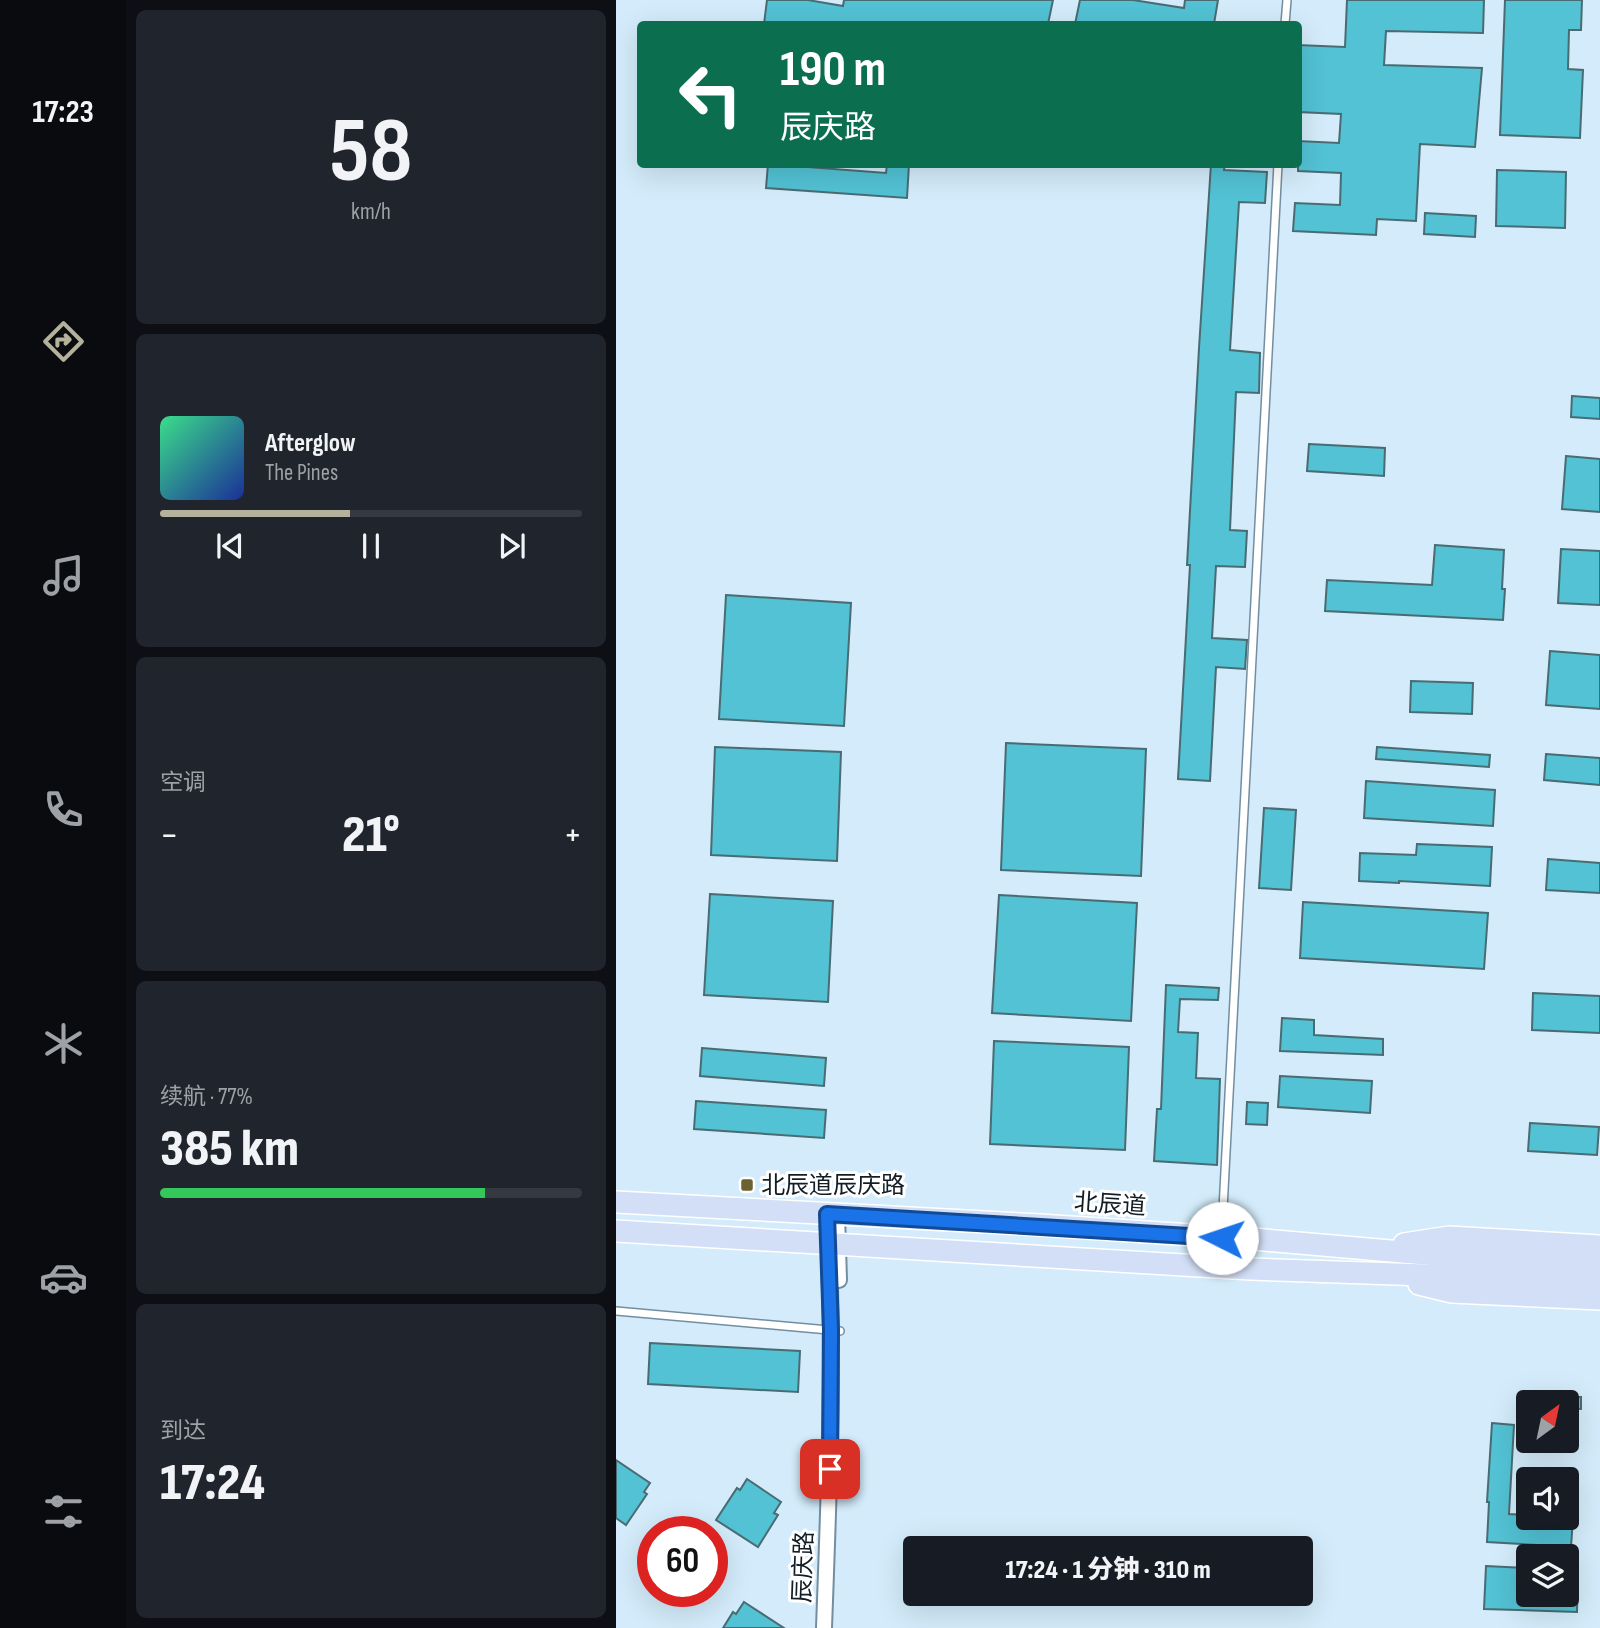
<!DOCTYPE html>
<html lang="zh">
<meta charset="utf-8">
<style>
:root{--surface:#171b24;--page:#20242c;--text:#f1f3f6;--muted:#9ea1a6;--line:#363941;--accent:#b4b29c}
body{margin:0;font-family:"Sofia Sans Condensed","Noto Sans SC",sans-serif;background:var(--page);color:var(--text);height:100vh;display:flex;flex-direction:column;font-size:26px;white-space:nowrap}
*{box-sizing:border-box;margin:0}
p{font-size:23px;color:var(--muted)}
.icon{flex:none;width:38px;height:38px;fill:none;stroke:currentColor;stroke-width:2;stroke-linecap:round;stroke-linejoin:round}
.map{position:relative;flex:1;overflow:hidden}
.side{display:flex;flex-direction:column;gap:10px;padding:10px;background:#0d0f14;width:490px}
.side>*{flex:none}
.guide{position:absolute;left:21px;top:21px;width:665px;height:147px;border-radius:7px;box-shadow:0 7px 28px #0002;background:#0b6e4f;color:#fff;overflow:hidden}
.needle{width:46px;rotate:33deg}
.fabs{position:absolute;left:900px;top:1390px;display:grid;gap:14px}
.fabs a{display:grid;place-items:center;width:63px;height:63px;border-radius:7px;background:var(--surface);box-shadow:0 7px 28px #0002;font-size:35px}
.speed{position:absolute;left:21px;top:1516px;display:flex;gap:14px;font-size:35px;font-weight:700;text-align:center}
.speed>*{display:grid;place-content:center;width:91px;height:91px;border-radius:50%;background:var(--surface);box-shadow:0 7px 28px #0002;line-height:1}
.speed .limit{border:10px solid #d22;background:#fff;color:#111}
.pin{position:absolute;display:grid;place-items:center;width:60px;height:60px;color:#fff;margin:-30px;border-radius:14px;box-shadow:0 4px 10px #0006}
.me{position:absolute;width:77px;margin:-38px;rotate:274deg;stroke-linejoin:round;filter:drop-shadow(0 0 5px #0008)}
.turn{display:flex;align-items:center;gap:24px;height:147px;padding:0 28px;font-size:32px}
.turn .icon{width:91px;height:91px;stroke-width:2.5}
.turn b{display:block;font-size:49px;line-height:60px}
.big{font-size:52px;font-weight:800;line-height:1.1}
.side .tile{flex:1;display:flex;flex-direction:column;justify-content:center;gap:10px;min-width:0;padding:0 24px;border-radius:10px;background:var(--page)}
.side .dial{align-items:center;gap:0}
.dial b{font-size:91px;line-height:1}
.song{display:flex;align-items:center;gap:21px}
.cover{width:84px;height:84px;border-radius:10px;background:linear-gradient(135deg,hsl(150 70% 55%),hsl(230 70% 35%))}
.played{height:7px;border-radius:4px;background:linear-gradient(90deg,var(--accent) 45%,var(--line) 45%)}
.keys{display:flex;justify-content:space-around;direction:ltr}
.heat{display:flex;justify-content:space-between;align-items:center;font-size:38px;direction:ltr}
.charge{height:10px;border-radius:5px;background:linear-gradient(90deg,#34c759 77%,var(--line) 0)}
.trip{position:absolute;left:287px;top:1536px;width:410px;height:70px;border-radius:7px;background:var(--surface);box-shadow:0 7px 28px #0002;font-weight:800;line-height:70px;text-align:center}
main{display:flex;flex:1;min-height:0}
.menu{display:flex;flex-direction:column;width:126px;justify-content:space-around;align-items:center;background:#090b0e;color:var(--muted)}
.menu .icon{width:49px;height:49px}
.menu .on{color:var(--accent)}
.menu b{font-size:32px;color:var(--text)}
.map>svg:first-child{display:block}
.building{fill:#52c2d4;stroke:#496c72;stroke-width:2}
.lines{fill:none;stroke-linecap:round;stroke-linejoin:round}
.service-casing{stroke:#728ea0;stroke-width:10}
.minor-casing{stroke:#728ea0;stroke-width:18}
.primary-casing{stroke:#fff;stroke-width:24}
.service{stroke:#fff;stroke-width:7}
.minor{stroke:#fff;stroke-width:14}
.primary{stroke:#d3dff7;stroke-width:21}
.route-casing{stroke:#114b97;stroke-width:18}
.route{stroke:#1a73e8;stroke-width:12}
.poi-dot{fill:#6a622f;stroke:#fff;stroke-width:2.5}
.labels{text-anchor:middle;stroke-width:6;stroke-linejoin:round;paint-order:stroke}
.poi-label{font-size:24px;fill:#121d24;stroke:#fff;text-anchor:start}
.street-label{font-size:24px;fill:#121d24;stroke:#fff}
</style>
<main>
<nav class="menu">
<b>17:23</b>
<svg class="icon on" aria-label="directions" viewBox="0 0 24 24"><path d="M12 3l9 9-9 9-9-9zM9 14v-3h6M13 9l2 2-2 2"/></svg>
<svg class="icon" aria-label="music" viewBox="0 0 24 24"><path d="M9 18V5l10-2v13"/><circle cx="6" cy="18" r="3"/><circle cx="16" cy="16" r="3"/></svg>
<svg class="icon" aria-label="phone" viewBox="0 0 24 24"><path d="M5 4h4l2 5-3 2q2 4 5 5l2-3 5 2v4C11 20 4 13 5 4z"/></svg>
<svg class="icon" aria-label="climate" viewBox="0 0 24 24"><path d="M12 3v18M4 7l16 10M4 17L20 7"/></svg>
<svg class="icon" aria-label="car" viewBox="0 0 24 24"><path d="M5 17H2v-5l4-1 3-4h7l3 4 3 1v5h-3M9 17h6M6 11h13"/><circle cx="7" cy="17" r="2"/><circle cx="17" cy="17" r="2"/></svg>
<svg class="icon" aria-label="filters" viewBox="0 0 24 24"><path d="M4 7h16M4 17h16"/><circle cx="9" cy="7" r="2"/><circle cx="15" cy="17" r="2"/></svg>
</nav>
<section class="side">
<div class="tile dial"><b>58</b><p>km/h</p></div>
<div class="tile">
<div class="song"><i class="cover"></i><div><b>Afterglow</b><p>The Pines</p></div></div>
<div class="played"></div>
<div class="keys"><svg class="icon" aria-label="previous" viewBox="0 0 24 24"><path d="M18 5L8 12l10 7zM5 5v14"/></svg><svg class="icon" aria-label="pause" viewBox="0 0 24 24"><path d="M8 5v14M16 5v14"/></svg><svg class="icon" aria-label="next" viewBox="0 0 24 24"><path d="M6 5l10 7-10 7zM19 5v14"/></svg></div>
</div>
<div class="tile"><p>空调</p>
<div class="heat"><a>−</a><b class="big">21°</b><a>+</a></div>
</div>
<div class="tile"><p>续航 · 77%</p><b class="big">385 km</b><div class="charge"></div></div>
<div class="tile"><p>到达</p><b class="big">17:24</b></div>
</section>
<div class="map">
<svg width="984" height="1628" viewBox="0 0 984 1628">
<rect width="100%" height="100%" fill="#d3ebfa"/>
<g class="building">
<path d="M151,0H192L227,6L228,0H437L432,24H148Z"/>
<path d="M464,0H517L568,8L569,0H602L598,24H459Z"/>
<path d="M731,0H868L867,33L770,31L768,65L866,68L859,147L804,144L800,221L761,219L760,235L677,231L679,203L724,205L725,173L682,171V141L723,143L725,114L682,112V45L729,47Z"/>
<path d="M889,0H966L965,30H953L952,69L967,70L964,138L884,135Z"/>
<path d="M152,164L270,173L271,164H293L291,198L150,188Z"/>
<path d="M595,164H609L608,170L651,172L649,203L623,202L614,350L644,353L643,393L620,392L614,530L631,531L629,567L600,566L596,638L631,640L629,669L600,667L594,781L562,779L574,565H571L583,348Z"/>
<path d="M881,170L950,172L949,228L880,226Z"/>
<path d="M809,213L860,216L859,237L808,234Z"/>
<path d="M956,396L984,398V419L955,417Z"/>
<path d="M693,444L769,448L768,476L691,471Z"/>
<path d="M950,456L984,459V512L946,509Z"/>
<path d="M819,545L888,550L886,589H889L887,620L709,611L711,580L816,585Z"/>
<path d="M945,549L984,551V605L942,603Z"/>
<path d="M110,595L235,603L228,726L103,719Z"/>
<path d="M934,651L984,655V709L930,705Z"/>
<path d="M795,681L857,683L856,714L794,712Z"/>
<path d="M390,743L530,749L525,876L385,870Z"/>
<path d="M99,747L225,752L221,861L95,855Z"/>
<path d="M761,747L874,755L873,767L760,759Z"/>
<path d="M930,754L984,758V785L928,780Z"/>
<path d="M750,781L879,790L877,826L748,818Z"/>
<path d="M648,808L680,810L675,890L643,888Z"/>
<path d="M801,844L876,847L874,886L783,881V883L743,881L744,853L800,855Z"/>
<path d="M932,859L984,863V893L930,890Z"/>
<path d="M94,894L217,901L212,1002L88,995Z"/>
<path d="M383,895L521,903L515,1021L376,1013Z"/>
<path d="M687,902L872,913L868,969L684,958Z"/>
<path d="M550,985L603,988L602,1000L564,999L562,1032L582,1033L580,1078L604,1079L601,1165L538,1161L541,1109H545Z"/>
<path d="M917,993L984,996V1033L916,1030Z"/>
<path d="M666,1018L698,1020V1035L767,1039V1055L664,1051Z"/>
<path d="M378,1041L513,1047L509,1150L374,1144Z"/>
<path d="M86,1048L210,1058L208,1086L84,1076Z"/>
<path d="M664,1076L756,1081L754,1113L662,1107Z"/>
<path d="M80,1101L210,1110L208,1138L78,1129Z"/>
<path d="M631,1102L652,1103L651,1125L630,1124Z"/>
<path d="M914,1123L983,1127L981,1155L912,1151Z"/>
<path d="M34,1343L184,1351L182,1392L32,1384Z"/>
<path d="M950,1397H965V1409L950,1408Z"/>
<path d="M876,1423L898,1425L893,1514L912,1515V1517L957,1518L955,1547L871,1542L873,1502H871Z"/>
<path d="M0,1460L34,1483L28,1492L31,1494L10,1525L0,1518Z"/>
<path d="M131,1479L165,1502L158,1513L162,1515L142,1547L100,1520L121,1488L124,1490Z"/>
<path d="M870,1566L912,1568V1594H950V1569L962,1570L961,1612L868,1609Z"/>
<path d="M128,1602L168,1628H107L117,1612L120,1614Z"/>
</g>
<g class="lines">
<defs>
<g id="service">
<path d="M669,24L671,0"/>
<path d="M604,1266L662,164"/>
<path d="M0,1311L224,1331"/>
</g>
<g id="minor">
<path d="M221,1214L223,1280"/>
<path d="M208,1628C213,1490 219,1352 211,1214"/>
</g>
<g id="primary">
<path d="M0,1202L424,1225L637,1239L844,1257L984,1264"/>
<path d="M0,1231L634,1269L839,1276L984,1283"/>
<path d="M788,1244L833,1237L984,1246"/>
<path d="M803,1284L836,1292L984,1299"/>
</g>
</defs>
<use href="#service" class="service-casing"/>
<use href="#minor" class="minor-casing"/>
<use href="#primary" class="primary-casing"/>
<use href="#service" class="service"/>
<use href="#minor" class="minor"/>
<use href="#primary" class="primary"/>
</g>
<g class="lines">
<defs>
<path id="route" d="M214,1469L215,1330L211,1214L606,1238"/>
</defs>
<use href="#route" class="route-casing"/>
<use href="#route" class="route"/>
</g>
<rect class="poi-dot" x="124" y="1178" width="14" height="14" rx="3.5"/>
<g class="labels">
<g class="poi-label">
<text x="145" y="1193">北辰道辰庆路</text>
</g>
<g class="street-label">
<text transform="translate(494 1204) rotate(4)" y="8">北辰道</text>
<text transform="translate(187 1567) rotate(-88)" y="8">辰庆路</text>
</g>
</g>
</svg>
<div class="fabs">
<a><svg class="needle" viewBox="-14 -14 28 28"><path d="M0-13l5 13h-10z" fill="#e53935"/><path d="M0 13l5-13h-10z" fill="#9ea1a6"/></svg></a>
<a><svg class="icon" aria-label="sound" viewBox="0 0 24 24"><path d="M4 9h4l5-4v14l-5-4H4zM17 9q2 3 0 6"/></svg></a>
<a><svg class="icon" aria-label="layers" viewBox="0 0 24 24"><path d="M12 4l9 5-9 5-9-5zM3 14l9 5 9-5"/></svg></a>
</div>
<div class="speed"><div class="limit">60</div></div>
<div class="pin" style="left:214px;top:1469px;background:#d93025"><svg class="icon" aria-label="arrive" viewBox="0 0 24 24"><path d="M6 21V4h12l-3 4 3 4H6"/></svg></div>
<svg class="me" style="left:606px;top:1238px" viewBox="-20 -20 40 40"><circle r="19" fill="#fff"/><path d="M0-13L10 11 0 6-10 11z" fill="#1a73e8"/></svg>
<div class="trip">17:24 · 1 分钟 · 310 m</div>
<div class="guide">
<div class="turn"><svg class="icon" aria-label="left" viewBox="0 0 24 24"><path d="M17 20v-9H6M10 6l-5 5 5 5"/></svg><div><b>190 m</b>辰庆路</div></div>
</div>
</div>
</main>
